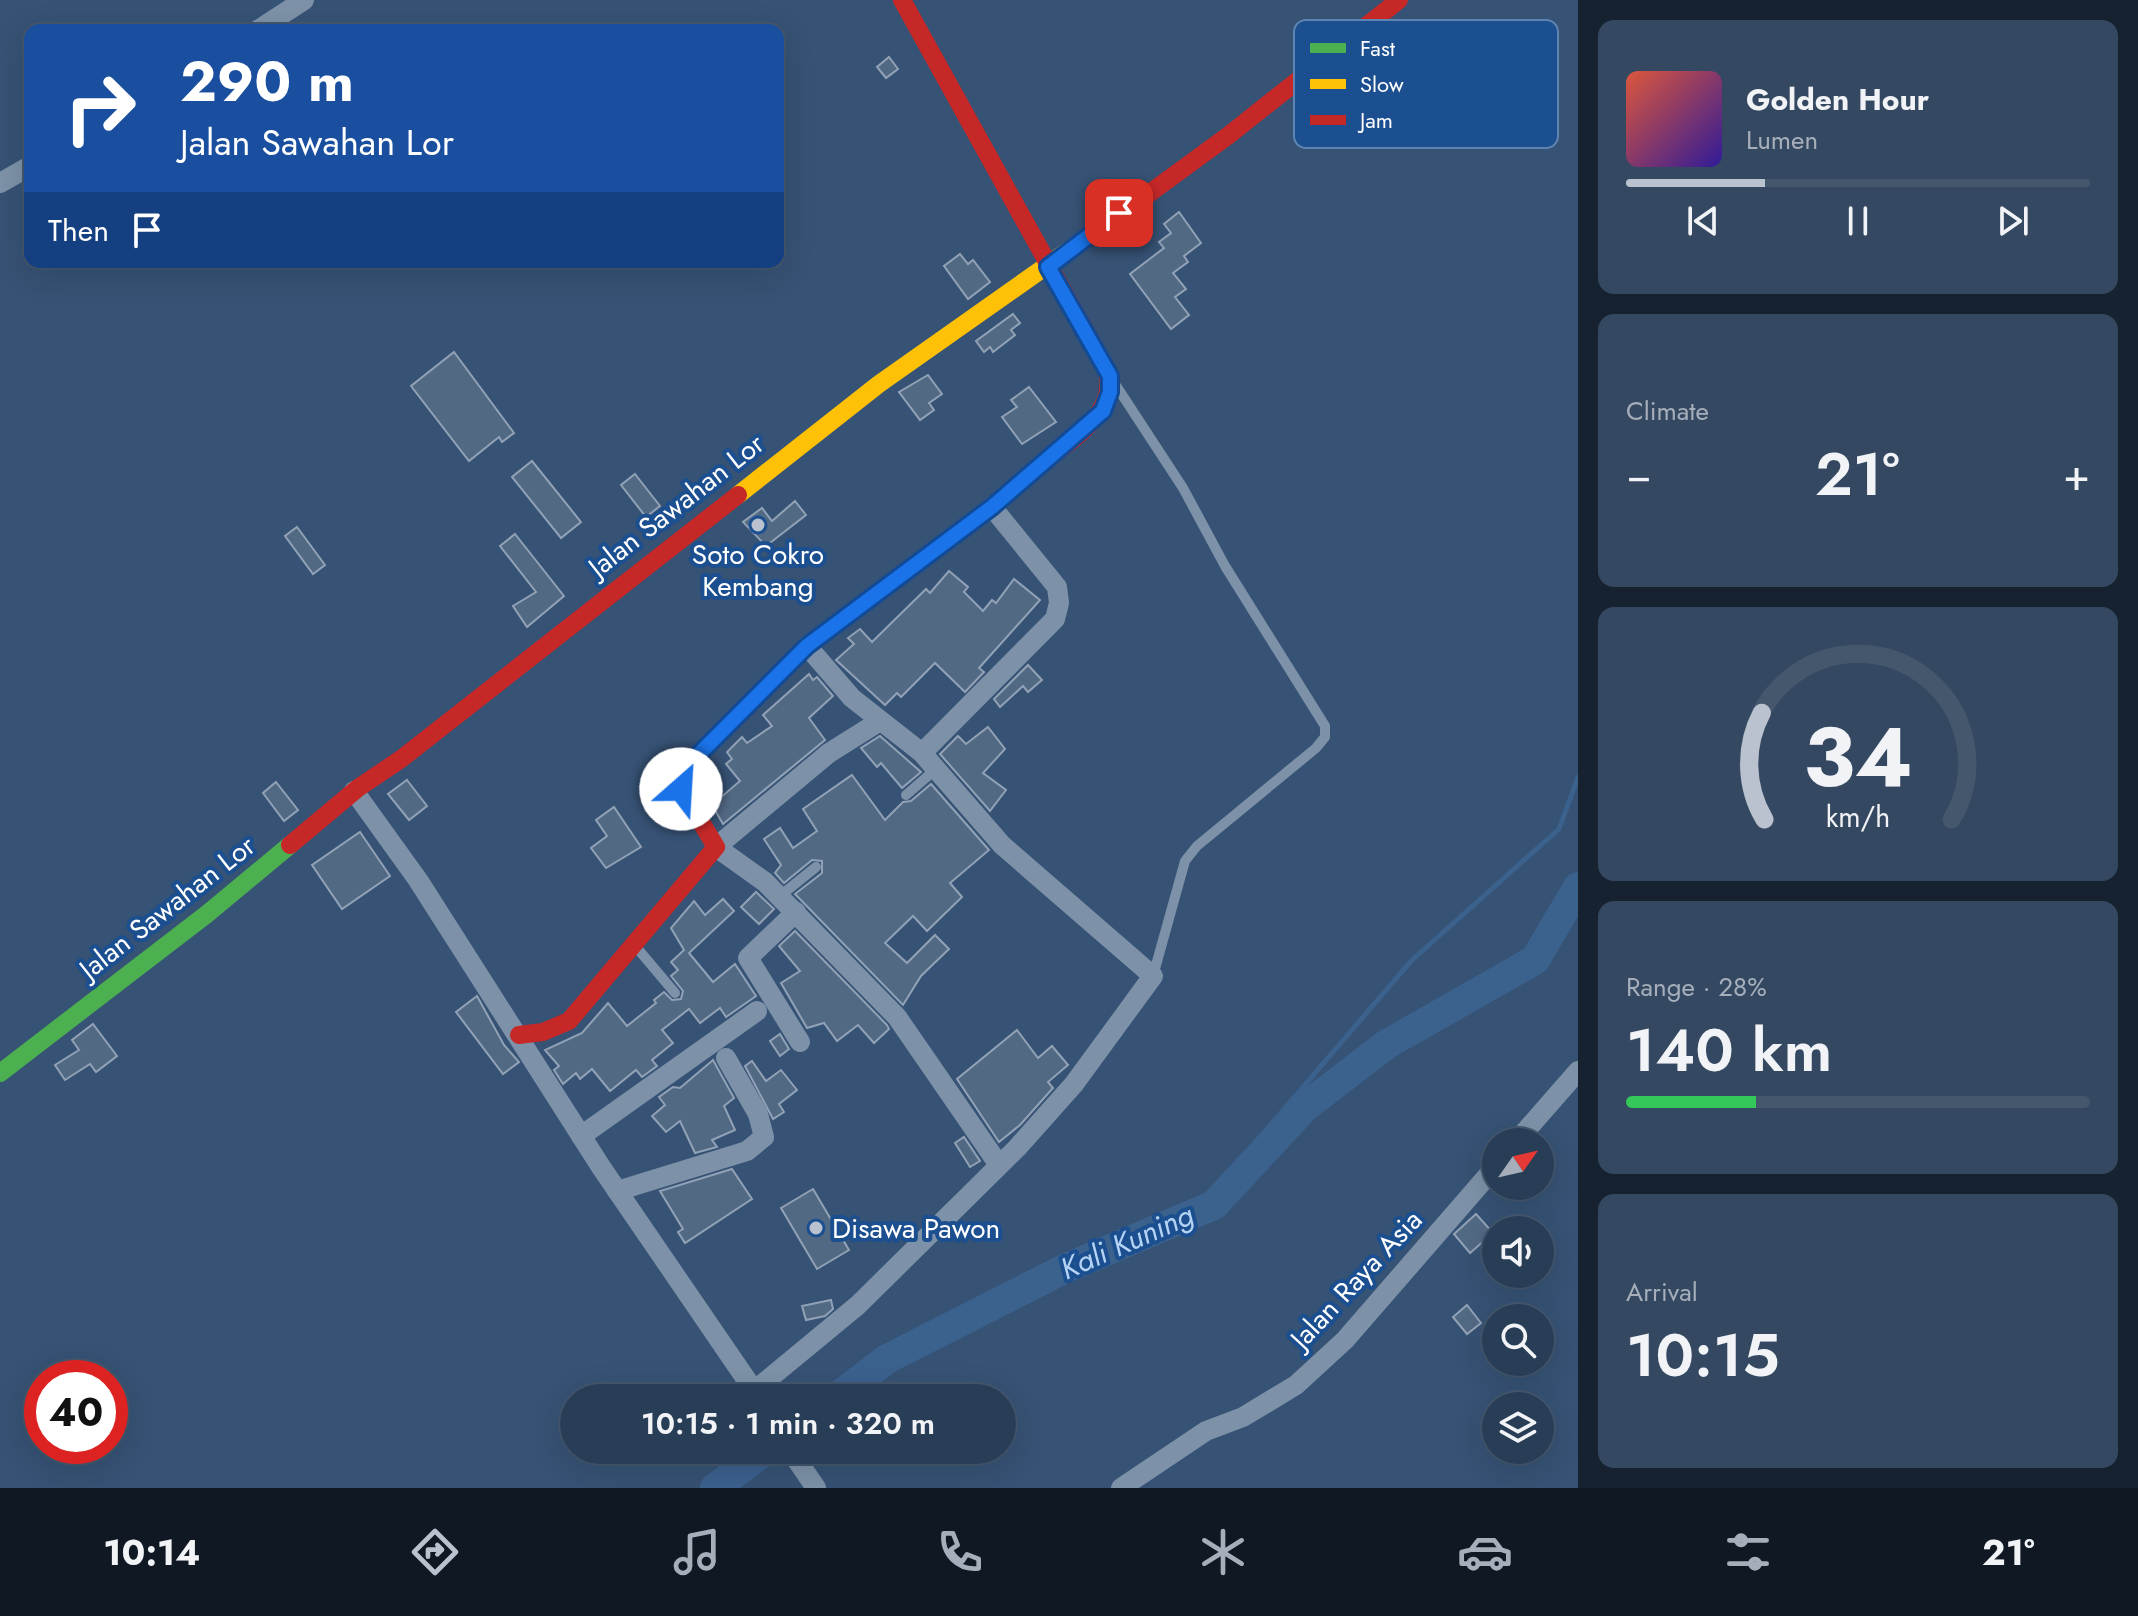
<!DOCTYPE html>
<meta charset="utf-8">
<style>
:root{--surface:#283e57;--page:#344961;--text:#f1f3f6;--muted:#a5aeba;--line:#44576d;--accent:#b9c2ce}
body{margin:0;font-family:Jost,sans-serif;background:var(--page);color:var(--text);height:100vh;display:flex;flex-direction:column;font-size:30px;white-space:nowrap}
*{box-sizing:border-box;margin:0}
p{font-size:26px;color:var(--muted)}
.icon{flex:none;width:44px;height:44px;fill:none;stroke:currentColor;stroke-width:2;stroke-linecap:round;stroke-linejoin:round}
.map{position:relative;flex:1;overflow:hidden}
.details{display:flex;flex-direction:column;gap:20px;padding:20px;background:#162230;width:560px}
.details>*{flex:none}
.banner{position:absolute;left:24px;top:24px;width:760px;height:244px;border-radius:16px;box-shadow:0 8px 32px #0002,0 0 0 2px var(--line);background:#1a4fa0;color:#fff;overflow:hidden}
.needle{width:52px;rotate:56deg}
.fabs{position:absolute;left:1482px;top:1128px;display:grid;gap:16px}
.fabs a{display:grid;place-items:center;width:72px;height:72px;border-radius:50%;background:var(--surface);box-shadow:0 8px 32px #0002,0 0 0 2px var(--line);font-size:40px}
.speed{position:absolute;left:24px;top:1360px;display:flex;gap:16px;font-size:40px;font-weight:700;text-align:center}
.speed>*{display:grid;place-content:center;width:104px;height:104px;border-radius:50%;background:var(--surface);box-shadow:0 8px 32px #0002,0 0 0 2px var(--line);line-height:1}
.speed .limit{border:12px solid #d22;background:#fff;color:#111}
.pin{position:absolute;display:grid;place-items:center;width:68px;height:68px;color:#fff;margin:-34px;border-radius:16px;box-shadow:0 4px 12px #0006}
.me{position:absolute;width:88px;margin:-44px;rotate:26deg;stroke-linejoin:round;filter:drop-shadow(0 0 6px #0008)}
.turn{display:flex;align-items:center;gap:28px;height:168px;padding:0 24px;font-size:36px}
.turn .icon{width:104px;height:104px;stroke-width:2.5}
.turn b{display:block;font-size:56px;line-height:68px}
.then{display:flex;align-items:center;height:76px;padding:0 24px;background:#0003;gap:16px;font-size:30px}
.big{font-size:60px;font-weight:600;line-height:1.1}
.details .tile{flex:1;display:flex;flex-direction:column;justify-content:center;gap:12px;min-width:0;padding:0 28px;border-radius:16px;background:var(--page)}
.details .dial{align-items:center;gap:0}
.dial svg{height:208px;overflow:visible;fill:none;stroke:var(--line);stroke-width:7;stroke-linecap:round;text-anchor:middle}
.dial text{fill:var(--text);stroke:none}
.song{display:flex;align-items:center;gap:24px}
.cover{width:96px;height:96px;border-radius:12px;background:linear-gradient(135deg,hsl(10 70% 55%),hsl(250 70% 35%))}
.played{height:8px;border-radius:4px;background:linear-gradient(90deg,var(--accent) 30%,var(--line) 30%)}
.keys{display:flex;justify-content:space-around;direction:ltr}
.heat{display:flex;justify-content:space-between;align-items:center;font-size:44px;direction:ltr}
.charge{height:12px;border-radius:6px;background:linear-gradient(90deg,#34c759 28%,var(--line) 0)}
.trip{position:absolute;left:560px;top:1384px;width:456px;height:80px;border-radius:40px;background:var(--surface);box-shadow:0 8px 32px #0002,0 0 0 2px var(--line);font-weight:600;line-height:80px;text-align:center}
.dock{display:flex;height:128px;justify-content:space-around;align-items:center;background:#101923;color:var(--muted)}
.dock .icon{width:56px;height:56px}
.dock .active{color:var(--accent)}
.dock b{font-size:36px;color:var(--text)}
main{display:flex;flex:1;min-height:0}
.map>svg:first-child{display:block}
.lines{fill:none;stroke-linecap:round;stroke-linejoin:round}
.stream{stroke:#3b618d;stroke-width:5}
.river{stroke:#3b618d;stroke-width:30}
.building{fill:#526984;stroke:#92a2b6;stroke-width:2}
.lane{stroke:#7d92a8;stroke-width:10}
.street{stroke:#7d92a8;stroke-width:20}
.fast{stroke:#4caf50;stroke-width:18}
.slow{stroke:#ffc107;stroke-width:18}
.jam{stroke:#c62828;stroke-width:18}
.route-casing{stroke:#114b97;stroke-width:20}
.route{stroke:#1a73e8;stroke-width:14}
.poi-dot{fill:#b9c2ce;stroke:#1b4f8f;stroke-width:3}
.labels{text-anchor:middle;stroke-width:8;stroke-linejoin:round;paint-order:stroke}
.street-label{font-size:28px;fill:#fff;stroke:#1b4f8f}
.poi-label{font-size:28px;fill:#fff;stroke:#1b4f8f}
.water-label{font-size:30px;font-style:italic;fill:#b5d3f5;stroke:#1b4f8f}
.key{fill:#1b4f8f;stroke:#5f84b1;stroke-width:2}
.key-label{font-size:22px;fill:#fff}
</style>
<main>
<div class="map">
<svg width="1578" height="1488" viewBox="0 0 1578 1488">
<rect width="100%" height="100%" fill="#365274"/>
<g class="lines">
<path class="stream" d="M1196,1204L1208,1198L1411,961L1559,829L1578,777"/>
<g class="river">
<path d="M836,1398L887,1359L1064,1269L1214,1205L1305,1107L1387,1044L1535,960L1578,887"/>
<path d="M715,1488L766,1450"/>
</g>
</g>
<g class="building">
<path d="M889,57L898,69L886,78L877,67Z"/>
<path d="M1179,212L1201,243L1184,256L1188,262L1173,273L1186,289L1175,297L1189,315L1171,329L1130,274L1164,248L1159,242L1171,233L1164,224Z"/>
<path d="M960,254L968,264L973,260L990,282L968,299L944,266Z"/>
<path d="M1013,314L1020,323L1011,330L1015,335L993,352L990,347L984,352L976,341Z"/>
<path d="M454,352L514,433L502,442L499,437L469,461L411,386Z"/>
<path d="M928,375L942,394L929,403L934,410L920,420L899,392Z"/>
<path d="M1029,387L1056,422L1022,444L1002,417L1017,407L1011,400Z"/>
<path d="M532,461L581,522L561,538L512,477Z"/>
<path d="M635,474L660,506L646,517L621,485Z"/>
<path d="M795,501L806,515L766,546L743,522L762,508L772,521Z"/>
<path d="M297,527L325,565L313,574L285,536Z"/>
<path d="M515,534L564,596L527,627L513,606L536,592L500,546Z"/>
<path d="M949,571L968,587L964,592L983,611L992,600L996,603L1014,579L1040,600L979,668L984,672L965,692L935,663L901,697L897,693L885,705L836,660L854,644L848,638L860,629L872,642L926,589L930,593Z"/>
<path d="M1028,665L1042,680L1028,692L1023,686L1000,707L994,699Z"/>
<path d="M809,674L813,680L817,677L833,696L809,718L825,740L723,824L712,805L740,781L726,764L732,759L727,752L742,737L747,743L772,726L763,715Z"/>
<path d="M988,727L1005,749L983,773L1006,790L990,811L940,754L958,736L966,744Z"/>
<path d="M880,736L921,772L902,788L881,763L877,767L861,748Z"/>
<path d="M852,775L885,820L903,802L911,801L931,784L989,850L950,883L962,897L927,931L913,916L885,943L907,963L935,935L949,949L921,976L903,1005L795,894L822,873V861L812,860L784,883L775,873L781,865L764,839L780,828L793,848L817,831L803,809Z"/>
<path d="M407,780L427,806L409,820L388,794Z"/>
<path d="M276,782L298,810L284,821L263,793Z"/>
<path d="M614,807L641,847L606,868L591,848L607,836L596,820Z"/>
<path d="M360,832L390,876L342,909L312,865Z"/>
<path d="M756,892L774,909L759,924L741,907Z"/>
<path d="M723,899L734,911L689,953L713,982L735,964L756,996L726,1017L720,1008L700,1023L689,1009L662,1030L673,1043L652,1060L657,1066L642,1077L636,1070L610,1091L592,1069L580,1079L576,1073L563,1084L554,1070L559,1066L545,1050L582,1033L608,1003L627,1026L656,1003L654,1000L664,992L672,1000L681,999L683,991L671,976L678,970L671,962L684,950L671,928L694,901L705,915Z"/>
<path d="M795,931L887,1025L889,1029L874,1043L858,1025L837,1041L824,1023L807,1028L781,983L800,971L779,946Z"/>
<path d="M477,996L504,1045L519,1062L503,1074L456,1012Z"/>
<path d="M93,1024L117,1056L96,1072L90,1064L65,1080L55,1065L79,1050L72,1040Z"/>
<path d="M1017,1030L1038,1058L1052,1046L1068,1065L1048,1082L1053,1088L1020,1125L999,1142L957,1079Z"/>
<path d="M780,1034L789,1049L780,1056L770,1041Z"/>
<path d="M713,1060L734,1098L724,1106L735,1130L712,1140L717,1147L695,1153L680,1121L666,1132L652,1116L665,1105L659,1097L673,1087L680,1088Z"/>
<path d="M752,1061L766,1081L781,1070L797,1090L779,1104L784,1112L773,1119L745,1066Z"/>
<path d="M964,1137L980,1161L970,1167L955,1143Z"/>
<path d="M732,1169L752,1199L685,1243L678,1232L683,1229L660,1191Z"/>
<path d="M813,1189L849,1250L817,1269L781,1208Z"/>
<path d="M1476,1214L1493,1233L1470,1253L1454,1234Z"/>
<path d="M831,1300L833,1309L825,1316L806,1320L802,1306Z"/>
<path d="M1467,1305L1481,1323L1467,1334L1453,1317Z"/>
</g>
<g class="lines">
<g class="lane">
<path d="M1117,387L1183,488L1225,566L1325,726V737L1316,748L1197,846L1185,861L1153,976"/>
<path d="M906,795L936,769"/>
<path d="M780,896L816,867"/>
<path d="M637,948L675,993"/>
</g>
<g class="street">
<path d="M258,30L304,0"/>
<path d="M0,183L30,166"/>
<path d="M880,721L829,753L716,847L765,882L897,1017L999,1165"/>
<path d="M922,753L1055,619L1059,603L1057,587L992,507"/>
<path d="M354,791L418,880L601,1167L759,1398"/>
<path d="M796,912L748,958L800,1042"/>
<path d="M581,1136L757,1011"/>
<path d="M1516,1142L1578,1071"/>
<path d="M617,1191L747,1151L764,1137L758,1114L726,1058"/>
<path d="M754,1391L858,1305L1017,1148L1074,1084L1153,976L1002,845L922,753L852,698L807,646"/>
<path d="M790,1450L816,1488"/>
<path d="M1121,1488L1206,1431L1243,1417L1296,1385L1345,1340L1496,1166"/>
</g>
<path class="fast" d="M0,1073L207,914L290,845"/>
<g class="slow">
<path d="M738,495L879,384L1147,195"/>
<path d="M710,743L807,646L992,507L1041,464"/>
</g>
<g class="jam">
<path d="M902,0L1107,370C1118,415 1071,439 1041,464"/>
<path d="M1147,195L1229,135L1399,0"/>
<path d="M290,845L358,788L401,759L738,495"/>
<path d="M519,1035L543,1032L569,1021L716,847L681,789L683,770L710,743"/>
</g>
</g>
<g class="lines">
<defs>
<path id="route" d="M681,789L683,770L807,646L992,507L1103,411L1110,392V376L1048,267L1119,213"/>
</defs>
<use href="#route" class="route-casing"/>
<use href="#route" class="route"/>
</g>
<g class="poi-dot">
<circle cx="758" cy="525" r="8"/>
<circle cx="816" cy="1228" r="8"/>
</g>
<g class="labels">
<g class="street-label">
<text transform="translate(676 505) rotate(-38)" y="10">Jalan Sawahan Lor</text>
<text transform="translate(167 907) rotate(-38)" y="10">Jalan Sawahan Lor</text>
<text transform="translate(1356 1279) rotate(-47)" y="10">Jalan Raya Asia</text>
</g>
<g class="poi-label">
<text x="758" y="564">Soto Cokro<tspan x="758" dy="32">Kembang</tspan></text>
<text x="832" y="1238" text-anchor="start">Disawa Pawon</text>
</g>
<g class="water-label">
<text transform="translate(1127 1242) rotate(-24)" y="10">Kali Kuning</text>
</g>
</g>
<rect x="1294" y="20" width="264" height="128" rx="12" class="key"/>
<rect x="1310" y="43" width="36" height="10" fill="#4caf50"/>
<rect x="1310" y="79" width="36" height="10" fill="#ffc107"/>
<rect x="1310" y="115" width="36" height="10" fill="#c62828"/>
<g class="key-label">
<text x="1360" y="56">Fast</text>
<text x="1360" y="92">Slow</text>
<text x="1360" y="128">Jam</text>
</g>
</svg>
<div class="fabs">
<a><svg class="needle" viewBox="-14 -14 28 28"><path d="M0-13l5 13h-10z" fill="#e53935"/><path d="M0 13l5-13h-10z" fill="#a5aeba"/></svg></a>
<a><svg class="icon" aria-label="sound" viewBox="0 0 24 24"><path d="M4 9h4l5-4v14l-5-4H4zM17 9q2 3 0 6"/></svg></a>
<a><svg class="icon" aria-label="search" viewBox="0 0 24 24"><circle cx="10" cy="10" r="6"/><path d="M15 15l6 6"/></svg></a>
<a><svg class="icon" aria-label="layers" viewBox="0 0 24 24"><path d="M12 4l9 5-9 5-9-5zM3 14l9 5 9-5"/></svg></a>
</div>
<div class="speed"><div class="limit">40</div></div>
<div class="pin" style="left:1119px;top:213px;background:#d93025"><svg class="icon" aria-label="arrive" viewBox="0 0 24 24"><path d="M6 21V4h12l-3 4 3 4H6"/></svg></div>
<svg class="me" style="left:681px;top:789px" viewBox="-20 -20 40 40"><circle r="19" fill="#fff"/><path d="M0-13L10 11 0 6-10 11z" fill="#1a73e8"/></svg>
<div class="trip">10:15 · 1 min · 320 m</div>
<div class="banner">
<div class="turn"><svg class="icon" aria-label="right" viewBox="0 0 24 24"><path d="M7 20v-9h11M14 6l5 5-5 5"/></svg><div><b>290 m</b>Jalan Sawahan Lor</div></div>
<div class="then">Then<svg class="icon" aria-label="arrive" viewBox="0 0 24 24"><path d="M6 21V4h12l-3 4 3 4H6"/></svg></div>
</div>
</div>
<section class="details">
<div class="tile">
<div class="song"><i class="cover"></i><div><b>Golden Hour</b><p>Lumen</p></div></div>
<div class="played"></div>
<div class="keys"><svg class="icon" aria-label="previous" viewBox="0 0 24 24"><path d="M18 5L8 12l10 7zM5 5v14"/></svg><svg class="icon" aria-label="pause" viewBox="0 0 24 24"><path d="M8 5v14M16 5v14"/></svg><svg class="icon" aria-label="next" viewBox="0 0 24 24"><path d="M6 5l10 7-10 7zM19 5v14"/></svg></div>
</div>
<div class="tile"><p>Climate</p>
<div class="heat"><a>−</a><b class="big">21°</b><a>+</a></div>
</div>
<div class="tile dial"><svg viewBox="0 0 100 80">
<path d="M14 69A42 42 0 1 1 86 69"/>
<path d="M14 69A42 42 0 0 1 13 28" stroke="#b9c2ce"/>
<text x="50" y="56" font-size="32" font-weight="700">34</text>
<text x="50" y="72" font-size="11">km/h</text>
</svg></div>
<div class="tile"><p>Range · 28%</p><b class="big">140 km</b><div class="charge"></div></div>
<div class="tile"><p>Arrival</p><b class="big">10:15</b></div>
</section>
</main>
<nav class="dock">
<b>10:14</b>
<svg class="icon active" aria-label="directions" viewBox="0 0 24 24"><path d="M12 3l9 9-9 9-9-9zM9 14v-3h6M13 9l2 2-2 2"/></svg>
<svg class="icon" aria-label="music" viewBox="0 0 24 24"><path d="M9 18V5l10-2v13"/><circle cx="6" cy="18" r="3"/><circle cx="16" cy="16" r="3"/></svg>
<svg class="icon" aria-label="phone" viewBox="0 0 24 24"><path d="M5 4h4l2 5-3 2q2 4 5 5l2-3 5 2v4C11 20 4 13 5 4z"/></svg>
<svg class="icon" aria-label="climate" viewBox="0 0 24 24"><path d="M12 3v18M4 7l16 10M4 17L20 7"/></svg>
<svg class="icon" aria-label="car" viewBox="0 0 24 24"><path d="M5 17H2v-5l4-1 3-4h7l3 4 3 1v5h-3M9 17h6M6 11h13"/><circle cx="7" cy="17" r="2"/><circle cx="17" cy="17" r="2"/></svg>
<svg class="icon" aria-label="filters" viewBox="0 0 24 24"><path d="M4 7h16M4 17h16"/><circle cx="9" cy="7" r="2"/><circle cx="15" cy="17" r="2"/></svg>
<b>21°</b>
</nav>
